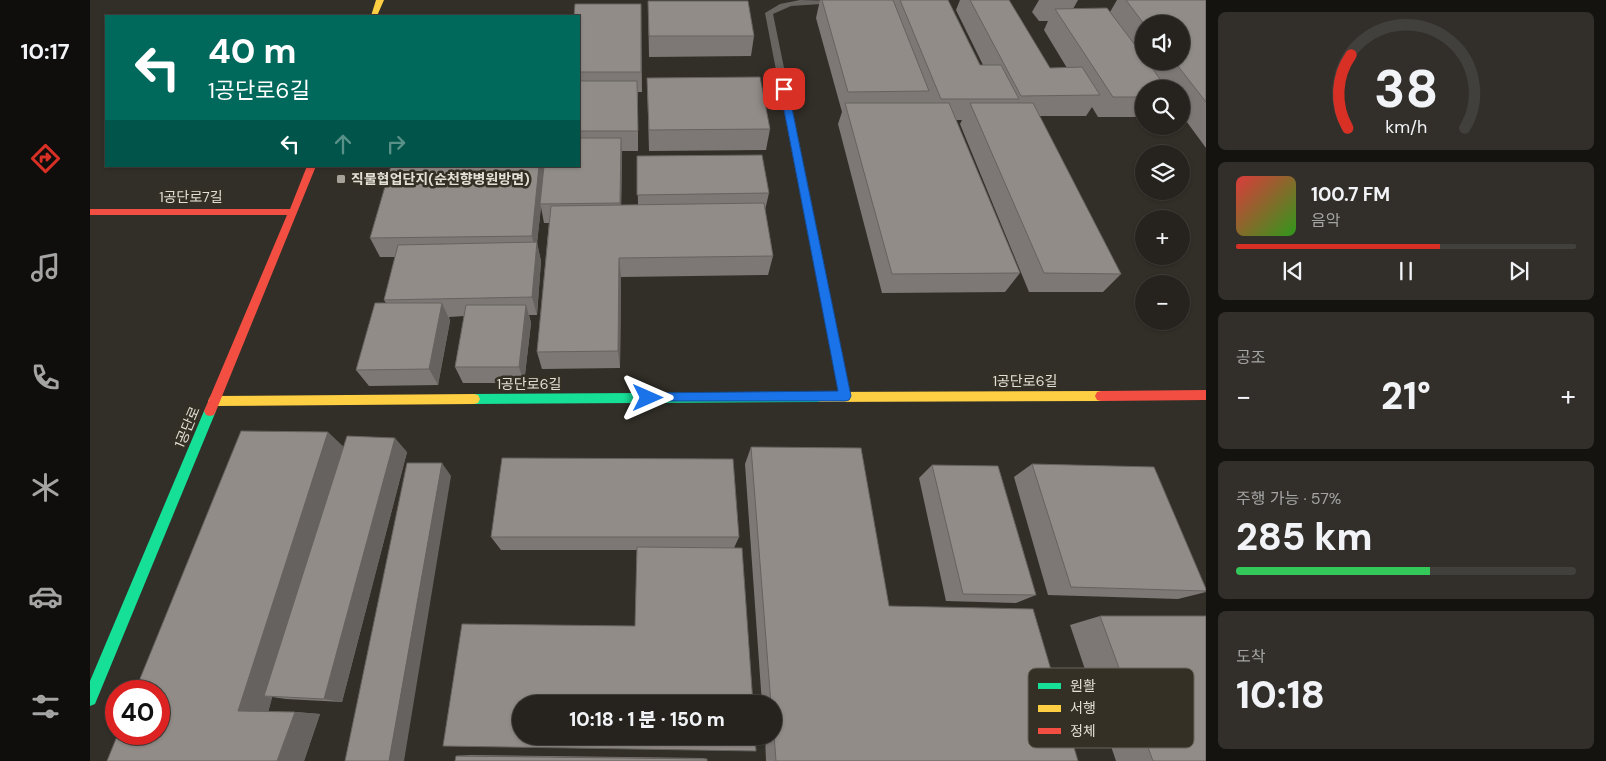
<!DOCTYPE html>
<html lang="ko">
<meta charset="utf-8">
<style>
:root{--surface:#26231e;--page:#322f2b;--text:#f1f3f6;--muted:#a4a4a4;--line:#42403c;--accent:#d93025}
body{margin:0;font-family:"DM Sans","Noto Sans KR",sans-serif;background:var(--page);color:var(--text);height:100vh;display:flex;flex-direction:column;font-size:19px;white-space:nowrap}
*{box-sizing:border-box;margin:0}
p{font-size:16px;color:var(--muted)}
.icon{flex:none;width:28px;height:28px;fill:none;stroke:currentColor;stroke-width:2;stroke-linecap:round;stroke-linejoin:round}
.map{position:relative;flex:1;overflow:hidden}
.drawer{display:flex;flex-direction:column;gap:12px;padding:12px;background:#151310;width:400px}
.drawer>*{flex:none}
.guide{position:absolute;left:15px;top:15px;width:475px;height:152px;border-radius:0px;box-shadow:0 1px 4px #0004,0 0 0 1px var(--line);background:#00695c;color:#fff;overflow:hidden}
.tools{position:absolute;left:1045px;top:15px;display:grid;gap:10px}
.tools a{display:grid;place-items:center;width:55px;height:55px;border-radius:50%;background:var(--surface);box-shadow:0 1px 4px #0004,0 0 0 1px var(--line);font-size:25px}
.speed{position:absolute;left:15px;top:680px;display:flex;gap:10px;font-size:25px;font-weight:700;text-align:center}
.speed>*{display:grid;place-content:center;width:65px;height:65px;border-radius:50%;background:var(--surface);box-shadow:0 1px 4px #0004,0 0 0 1px var(--line);line-height:1}
.speed .limit{border:8px solid #d22;background:#fff;color:#111}
.pin{position:absolute;display:grid;place-items:center;width:42px;height:42px;color:#fff;margin:-21px;border-radius:10px;box-shadow:0 2px 8px #0006}
.me{position:absolute;width:55px;margin:-28px;rotate:90deg;stroke-linejoin:round;filter:drop-shadow(0 0 4px #0008)}
.turn{display:flex;align-items:center;gap:18px;height:105px;padding:0 20px;font-size:22px}
.turn .icon{width:65px;height:65px;stroke-width:2.5}
.turn b{display:block;font-size:35px;line-height:42px}
.lanes{display:flex;align-items:center;height:48px;padding:0 20px;background:#0003;justify-content:center;gap:25px;direction:ltr}
.lanes .off{opacity:.35}
.big{font-size:38px;font-weight:800;line-height:1.1}
.drawer .tile{flex:1;display:flex;flex-direction:column;justify-content:center;gap:8px;min-width:0;padding:0 18px;border-radius:8px;background:var(--page)}
.drawer .dial{align-items:center;gap:0}
.dial svg{height:130px;overflow:visible;fill:none;stroke:var(--line);stroke-width:7;stroke-linecap:round;text-anchor:middle}
.dial text{fill:var(--text);stroke:none}
.song{display:flex;align-items:center;gap:15px}
.cover{width:60px;height:60px;border-radius:8px;background:linear-gradient(135deg,hsl(0 70% 55%),hsl(110 70% 35%))}
.played{height:5px;border-radius:2px;background:linear-gradient(90deg,var(--accent) 60%,var(--line) 60%)}
.keys{display:flex;justify-content:space-around;direction:ltr}
.heat{display:flex;justify-content:space-between;align-items:center;font-size:28px;direction:ltr}
.charge{height:8px;border-radius:4px;background:linear-gradient(90deg,#34c759 57%,var(--line) 0)}
.trip{position:absolute;left:422px;top:695px;width:270px;height:50px;border-radius:25px;background:var(--surface);box-shadow:0 1px 4px #0004,0 0 0 1px var(--line);font-weight:800;line-height:50px;text-align:center}
main{display:flex;flex:1;min-height:0}
.tab-bar{display:flex;flex-direction:column;width:90px;justify-content:space-around;align-items:center;background:#0f0e0c;color:var(--muted)}
.tab-bar .icon{width:35px;height:35px}
.tab-bar .selected{color:var(--accent)}
.tab-bar b{font-size:22px;color:var(--text)}
.map>svg:first-child{display:block}
.lines{fill:none;stroke-linecap:round;stroke-linejoin:round}
.lane{fill:#686561;fill-rule:evenodd}
.fast{fill:#16e098;fill-rule:evenodd}
.slow{fill:#ffcf43;fill-rule:evenodd}
.jam{fill:#f24e42;fill-rule:evenodd}
.wall{fill:#7d7875;fill-rule:evenodd}
.shaded-wall{fill:#66625f}
.building{fill:#918c88;stroke:#66625f}
.route{fill:#1a73e8;stroke:#114b97}
.poi-dot{fill:#a5a29a;stroke:#353025;stroke-width:2}
.labels{text-anchor:middle;stroke-width:5;stroke-linejoin:round;paint-order:stroke}
.poi-label{font-size:14px;font-weight:bold;fill:#e3e0d8;stroke:#353025;text-anchor:start}
.street-label{font-size:14px;fill:#e3e0d8;stroke:#353025}
.key{fill:#353025;stroke:#69655b;stroke-width:1}
.key-label{font-size:14px;fill:#e3e0d8}
</style>
<main>
<nav class="tab-bar">
<b>10:17</b>
<svg class="icon selected" aria-label="directions" viewBox="0 0 24 24"><path d="M12 3l9 9-9 9-9-9zM9 14v-3h6M13 9l2 2-2 2"/></svg>
<svg class="icon" aria-label="music" viewBox="0 0 24 24"><path d="M9 18V5l10-2v13"/><circle cx="6" cy="18" r="3"/><circle cx="16" cy="16" r="3"/></svg>
<svg class="icon" aria-label="phone" viewBox="0 0 24 24"><path d="M5 4h4l2 5-3 2q2 4 5 5l2-3 5 2v4C11 20 4 13 5 4z"/></svg>
<svg class="icon" aria-label="climate" viewBox="0 0 24 24"><path d="M12 3v18M4 7l16 10M4 17L20 7"/></svg>
<svg class="icon" aria-label="car" viewBox="0 0 24 24"><path d="M5 17H2v-5l4-1 3-4h7l3 4 3 1v5h-3M9 17h6M6 11h13"/><circle cx="7" cy="17" r="2"/><circle cx="17" cy="17" r="2"/></svg>
<svg class="icon" aria-label="filters" viewBox="0 0 24 24"><path d="M4 7h16M4 17h16"/><circle cx="9" cy="7" r="2"/><circle cx="15" cy="17" r="2"/></svg>
</nav>
<div class="map">
<svg width="1116" height="761" viewBox="0 0 1116 761">
<rect width="100%" height="100%" fill="#322f28"/>
<g class="lines">
<path class="lane" d="M710,0L750,1L746,3L701,6L683,14L761,396L759,400L755,401L751,400L749,396L675,13L690,4Z"/>
<g class="fast">
<path d="M731,392L735,393L737,397L735,401L731,402L384,404L380,403L378,399L380,395L384,394Z"/>
<path d="M120,406L124,407L126,411L5,704L0,706V681L114,411L116,407Z"/>
</g>
<g class="slow">
<path d="M286,0H294L287,16H281Z"/>
<path d="M1011,391L1015,392L1017,396L1015,400L1011,401L731,402L727,401L725,397L727,393L731,392Z"/>
<path d="M384,394L388,395L390,399L388,403L384,404L124,406L120,405L118,401L120,397L124,396Z"/>
</g>
<g class="jam">
<path d="M217,166H226L126,411L124,415L120,416L116,415L114,411L197,215H0V209H200Z"/>
<path d="M1116,390V400L1011,401L1007,400L1005,396L1007,392L1011,391Z"/>
</g>
</g>
<g class="wall">
<path d="M730,0H858L890,65H893L866,10L870,0H919L960,68H977L954,30L958,21H949L942,12L949,0H988L983,9L1020,12L1027,0H1116V148L1091,114V89H1054V117H1008L1002,107L996,116H949L1031,274L1013,292H939L870,124L872,120H866L930,273L915,292L792,293L748,124L752,112L726,18ZM1054,24H1091V61H1054Z"/>
<path d="M558,1L664,36L661,56L559,57Z"/>
<path d="M551,4L552,92H548V151H532L531,205H548L547,156L679,193L675,210L683,256L678,275L531,277L530,368L452,369L447,352L459,223H454L451,207L447,243L451,261L447,315H439L441,323L434,383H373L365,367L374,316L359,317L360,321L348,385L279,386L266,370L296,303L294,300L305,257H290L280,238L489,166V16Z"/>
<path d="M557,78L680,129L676,150L559,151Z"/>
<path d="M253,447L317,452L252,702L196,699L182,697L178,712H205L230,714L214,761H17Z"/>
<path d="M661,447L799,606L988,761H676L675,736H684V704H672L655,464Z"/>
<path d="M942,464L1116,592L1088,599L958,595L924,477Z"/>
<path d="M842,465L946,595L926,603L856,601L829,478Z"/>
<path d="M401,537H649L644,548L545,626L547,550H411Z"/>
<path d="M1010,616L1116,761H1026L980,625Z"/>
<path d="M380,755L612,758L617,759L366,756Z"/>
</g>
<g class="shaded-wall">
<path d="M531,138L532,158L531,223L530,203Z"/>
<path d="M449,166H455L450,204L451,207L447,243L451,261L447,315L442,297L446,255L442,236Z"/>
<path d="M529,258L531,277L530,368L528,351Z"/>
<path d="M352,303L360,321L348,385L339,369Z"/>
<path d="M436,305L441,323L434,383L429,367Z"/>
<path d="M238,432L257,450L174,696L182,698L178,713L148,711Z"/>
<path d="M305,438L317,452L252,702L234,699Z"/>
<path d="M352,463L361,476L314,761H299Z"/>
<path d="M205,712L230,714L214,761H187Z"/>
</g>
<g class="building">
<path d="M732,0H803L839,91L758,92Z"/>
<path d="M810,0H858L890,65H911L929,99H851Z"/>
<path d="M880,0H919L960,68L992,67L1010,95L931,96Z"/>
<path d="M1036,0H1116V102L1084,61H1091V24H1054Z"/>
<path d="M558,1H658L664,36H559Z"/>
<path d="M485,4H551V72H489V16H484Z"/>
<path d="M1017,8L1054,57V61H1057L1077,89H1054V97H1023L965,9Z"/>
<path d="M670,77L680,129L559,130L557,78Z"/>
<path d="M489,81H547L548,131H489Z"/>
<path d="M755,103H859L930,273L802,274Z"/>
<path d="M880,103H943L1031,274L954,273Z"/>
<path d="M489,138H531L530,203L450,204L454,166H489Z"/>
<path d="M672,155L679,193L547,195V156Z"/>
<path d="M301,166H449L442,236L280,238Z"/>
<path d="M674,203L683,256L529,258L528,351L447,352L461,206Z"/>
<path d="M447,242L442,297L294,300L308,245Z"/>
<path d="M285,303H352L339,369L266,370Z"/>
<path d="M376,305H436L429,367H365Z"/>
<path d="M151,431L238,432L148,711L205,712L187,761H17L28,734H69V691H45Z"/>
<path d="M257,436L305,438L234,699L174,696Z"/>
<path d="M661,447L771,448L799,606L943,609L988,761H686L684,735V704H681Z"/>
<path d="M412,458L643,459L649,537H401Z"/>
<path d="M317,463H352L299,761H255Z"/>
<path d="M942,464L1064,467L1116,589V591L981,587Z"/>
<path d="M842,465L908,466L946,595L873,594Z"/>
<path d="M547,547L652,548L663,704H431V736H665L666,751L353,746L372,624L545,626Z"/>
<path d="M1010,616H1116V761H1063Z"/>
<path d="M366,756L617,759V761H365Z"/>
</g>
<path class="route" d="M694,87L698,89L761,396L759,400L755,401H554L552,398L554,394L558,393L748,391L690,89Z"/>
<rect class="poi-dot" x="246" y="174" width="10" height="10" rx="2.5"/>
<g class="labels">
<g class="poi-label">
<text x="261" y="184">직물협업단지(순천향병원방면)</text>
</g>
<g class="street-label">
<text x="101" y="202">1공단로7길</text>
<text x="935" y="386">1공단로6길</text>
<text x="439" y="389">1공단로6길</text>
<text transform="translate(97 427) rotate(-67)" y="5">1공단로</text>
</g>
</g>
<rect x="938" y="668" width="166" height="80" rx="8" class="key"/>
<rect x="948" y="683" width="23" height="6" fill="#16e098"/>
<rect x="948" y="705" width="23" height="7" fill="#ffcf43"/>
<rect x="948" y="728" width="23" height="6" fill="#f24e42"/>
<g class="key-label">
<text x="980" y="691">원활</text>
<text x="980" y="713">서행</text>
<text x="980" y="736">정체</text>
</g>
</svg>
<div class="tools">
<a><svg class="icon" aria-label="sound" viewBox="0 0 24 24"><path d="M4 9h4l5-4v14l-5-4H4zM17 9q2 3 0 6"/></svg></a>
<a><svg class="icon" aria-label="search" viewBox="0 0 24 24"><circle cx="10" cy="10" r="6"/><path d="M15 15l6 6"/></svg></a>
<a><svg class="icon" aria-label="layers" viewBox="0 0 24 24"><path d="M12 4l9 5-9 5-9-5zM3 14l9 5 9-5"/></svg></a>
<a>+</a>
<a>−</a>
</div>
<div class="speed"><div class="limit">40</div></div>
<div class="pin" style="left:694px;top:89px;background:#d93025"><svg class="icon" aria-label="arrive" viewBox="0 0 24 24"><path d="M6 21V4h12l-3 4 3 4H6"/></svg></div>
<svg class="me" style="left:558px;top:398px" viewBox="-20 -20 40 40"><path d="M0-17L14 15 0 8-14 15z" fill="#1a73e8" stroke="#fff" stroke-width="4"/></svg>
<div class="trip">10:18 · 1 분 · 150 m</div>
<div class="guide">
<div class="turn"><svg class="icon" aria-label="left" viewBox="0 0 24 24"><path d="M17 20v-9H6M10 6l-5 5 5 5"/></svg><div><b>40 m</b>1공단로6길</div></div>
<div class="lanes"><svg class="icon" aria-label="left" viewBox="0 0 24 24"><path d="M17 20v-9H6M10 6l-5 5 5 5"/></svg><svg class="icon off" aria-label="ahead" viewBox="0 0 24 24"><path d="M12 20V5M6 11l6-6 6 6"/></svg><svg class="icon off" aria-label="right" viewBox="0 0 24 24"><path d="M7 20v-9h11M14 6l5 5-5 5"/></svg></div>
</div>
</div>
<section class="drawer">
<div class="tile dial"><svg viewBox="0 0 100 80">
<path d="M14 69A42 42 0 1 1 86 69"/>
<path d="M14 69A42 42 0 0 1 16 24" stroke="#d93025"/>
<text x="50" y="56" font-size="32" font-weight="700">38</text>
<text x="50" y="72" font-size="11">km/h</text>
</svg></div>
<div class="tile">
<div class="song"><i class="cover"></i><div><b>100.7 FM</b><p>음악</p></div></div>
<div class="played"></div>
<div class="keys"><svg class="icon" aria-label="previous" viewBox="0 0 24 24"><path d="M18 5L8 12l10 7zM5 5v14"/></svg><svg class="icon" aria-label="pause" viewBox="0 0 24 24"><path d="M8 5v14M16 5v14"/></svg><svg class="icon" aria-label="next" viewBox="0 0 24 24"><path d="M6 5l10 7-10 7zM19 5v14"/></svg></div>
</div>
<div class="tile"><p>공조</p>
<div class="heat"><a>−</a><b class="big">21°</b><a>+</a></div>
</div>
<div class="tile"><p>주행 가능 · 57%</p><b class="big">285 km</b><div class="charge"></div></div>
<div class="tile"><p>도착</p><b class="big">10:18</b></div>
</section>
</main>
